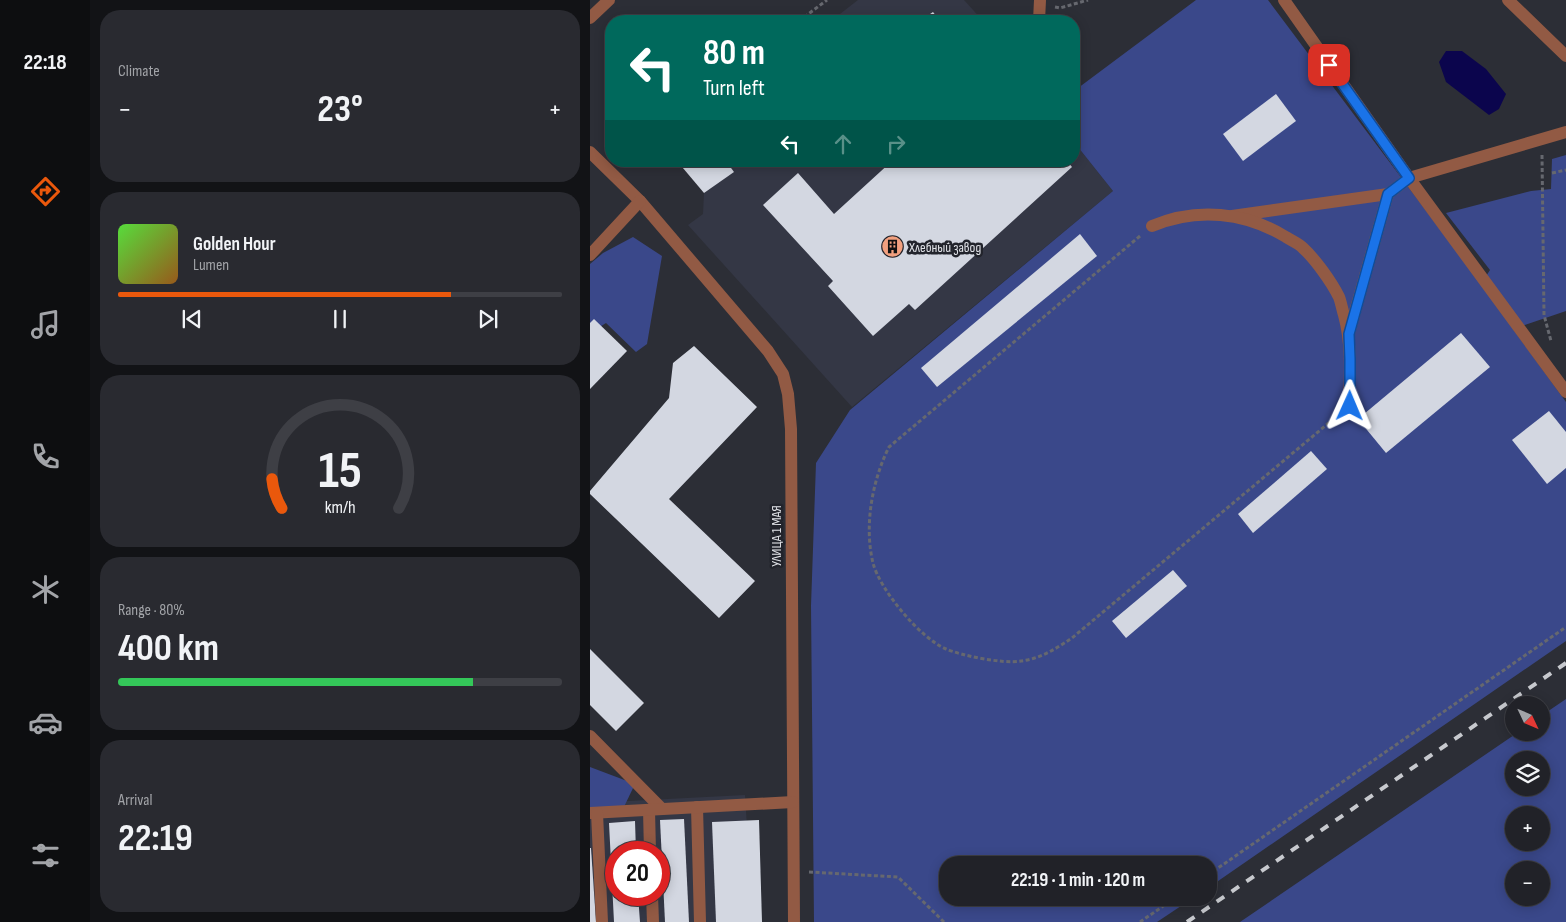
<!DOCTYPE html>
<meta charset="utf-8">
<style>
:root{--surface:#212228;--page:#292a30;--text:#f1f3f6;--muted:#a2a4a8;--line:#3e3f45;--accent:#ea580c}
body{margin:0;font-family:"Sofia Sans Condensed",sans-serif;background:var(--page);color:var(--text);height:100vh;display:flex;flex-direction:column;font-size:19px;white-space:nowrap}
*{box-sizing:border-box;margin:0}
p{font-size:16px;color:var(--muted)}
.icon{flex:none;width:28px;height:28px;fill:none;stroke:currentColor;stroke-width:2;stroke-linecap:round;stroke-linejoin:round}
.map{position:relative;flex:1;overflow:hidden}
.details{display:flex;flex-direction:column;gap:10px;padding:10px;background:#121316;width:500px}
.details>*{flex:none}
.guide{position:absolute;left:15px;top:15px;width:475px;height:152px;border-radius:20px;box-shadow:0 2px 12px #0003,0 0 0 1px var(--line);background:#00695c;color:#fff;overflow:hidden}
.needle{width:32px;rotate:134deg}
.tools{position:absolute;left:915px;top:696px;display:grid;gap:10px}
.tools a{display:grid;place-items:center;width:45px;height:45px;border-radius:50%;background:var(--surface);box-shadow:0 2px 12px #0003,0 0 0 1px var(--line);font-size:25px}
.speed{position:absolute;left:15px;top:841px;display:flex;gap:10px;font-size:25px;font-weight:700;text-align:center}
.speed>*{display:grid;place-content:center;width:65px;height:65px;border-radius:50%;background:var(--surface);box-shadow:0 2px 12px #0003,0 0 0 1px var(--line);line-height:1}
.speed .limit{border:8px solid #d22;background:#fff;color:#111}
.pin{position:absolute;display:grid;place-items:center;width:42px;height:42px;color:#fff;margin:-21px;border-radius:10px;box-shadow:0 2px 8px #0006}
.me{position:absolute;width:55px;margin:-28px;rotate:1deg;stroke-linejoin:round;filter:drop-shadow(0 0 4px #0008)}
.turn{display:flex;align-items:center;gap:18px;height:105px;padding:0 15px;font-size:22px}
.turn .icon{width:65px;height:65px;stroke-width:2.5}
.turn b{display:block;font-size:35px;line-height:42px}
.lanes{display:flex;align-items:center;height:48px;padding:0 15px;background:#0003;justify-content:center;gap:25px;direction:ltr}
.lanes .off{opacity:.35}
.big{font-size:38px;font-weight:700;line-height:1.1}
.details .tile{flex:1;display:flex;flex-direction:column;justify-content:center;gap:8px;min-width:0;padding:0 18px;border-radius:20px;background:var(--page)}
.details .dial{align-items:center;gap:0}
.dial svg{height:130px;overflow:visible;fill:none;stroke:var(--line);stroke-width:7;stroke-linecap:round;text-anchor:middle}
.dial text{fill:var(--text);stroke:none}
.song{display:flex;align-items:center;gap:15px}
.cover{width:60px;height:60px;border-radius:8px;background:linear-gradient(135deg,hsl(110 70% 55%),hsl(30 70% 35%))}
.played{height:5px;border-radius:2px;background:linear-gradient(90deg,var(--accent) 75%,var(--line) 75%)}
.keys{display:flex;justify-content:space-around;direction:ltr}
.heat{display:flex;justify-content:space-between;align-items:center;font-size:28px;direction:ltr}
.charge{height:8px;border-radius:4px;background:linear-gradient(90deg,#34c759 80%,var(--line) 0)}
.trip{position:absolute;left:349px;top:856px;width:278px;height:50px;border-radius:20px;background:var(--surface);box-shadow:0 2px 12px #0003,0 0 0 1px var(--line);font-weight:700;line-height:50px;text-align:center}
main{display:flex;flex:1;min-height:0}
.menu{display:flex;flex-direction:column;width:90px;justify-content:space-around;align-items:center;background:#0d0e10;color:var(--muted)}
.menu .icon{width:35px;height:35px}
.menu .on{color:var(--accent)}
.menu b{font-size:22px;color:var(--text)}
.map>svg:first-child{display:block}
.built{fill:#343745;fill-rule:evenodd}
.green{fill:#3a488a;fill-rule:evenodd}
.water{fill:#0b054d}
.building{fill:#d3d7e1}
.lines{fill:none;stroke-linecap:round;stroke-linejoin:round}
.path{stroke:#66686f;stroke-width:3;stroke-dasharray:4 2.5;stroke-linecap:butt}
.minor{stroke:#925a44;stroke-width:12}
.rail{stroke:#c7c9ce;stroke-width:4;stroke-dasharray:9 9;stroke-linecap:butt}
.route-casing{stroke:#114b97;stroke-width:12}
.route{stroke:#1a73e8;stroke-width:9}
.labels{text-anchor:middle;stroke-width:5;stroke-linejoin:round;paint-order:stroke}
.poi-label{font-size:14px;fill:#e0e2e7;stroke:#22242c;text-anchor:start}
.street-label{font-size:14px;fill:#e0e2e7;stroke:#22242c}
</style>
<main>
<nav class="menu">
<b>22:18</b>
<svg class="icon on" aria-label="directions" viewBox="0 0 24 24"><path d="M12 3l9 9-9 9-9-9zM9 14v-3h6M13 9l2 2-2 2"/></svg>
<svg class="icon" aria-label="music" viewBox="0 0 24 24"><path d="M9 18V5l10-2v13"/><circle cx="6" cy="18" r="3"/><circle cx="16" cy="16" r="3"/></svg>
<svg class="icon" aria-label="phone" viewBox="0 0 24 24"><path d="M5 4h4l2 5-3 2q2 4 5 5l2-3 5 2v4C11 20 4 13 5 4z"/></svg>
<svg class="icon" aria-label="climate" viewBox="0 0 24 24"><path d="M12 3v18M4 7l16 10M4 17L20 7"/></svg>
<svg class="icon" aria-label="car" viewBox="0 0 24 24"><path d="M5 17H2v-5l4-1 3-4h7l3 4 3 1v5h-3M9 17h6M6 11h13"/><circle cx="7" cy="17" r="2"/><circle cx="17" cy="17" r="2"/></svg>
<svg class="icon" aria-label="filters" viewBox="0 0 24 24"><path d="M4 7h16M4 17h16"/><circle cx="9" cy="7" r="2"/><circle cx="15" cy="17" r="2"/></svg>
</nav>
<section class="details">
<div class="tile"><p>Climate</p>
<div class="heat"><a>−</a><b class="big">23°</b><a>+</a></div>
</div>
<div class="tile">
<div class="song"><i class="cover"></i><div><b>Golden Hour</b><p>Lumen</p></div></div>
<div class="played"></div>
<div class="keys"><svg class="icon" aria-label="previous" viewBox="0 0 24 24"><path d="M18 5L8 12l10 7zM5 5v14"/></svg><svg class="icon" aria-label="pause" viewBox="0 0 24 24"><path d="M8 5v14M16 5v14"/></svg><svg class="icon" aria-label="next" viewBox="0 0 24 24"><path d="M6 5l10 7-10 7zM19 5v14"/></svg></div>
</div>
<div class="tile dial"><svg viewBox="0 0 100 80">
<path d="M14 69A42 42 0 1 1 86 69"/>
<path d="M14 69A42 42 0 0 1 8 51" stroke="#ea580c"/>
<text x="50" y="56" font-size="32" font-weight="700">15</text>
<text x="50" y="72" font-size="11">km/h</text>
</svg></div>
<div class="tile"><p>Range · 80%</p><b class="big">400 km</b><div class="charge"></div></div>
<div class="tile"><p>Arrival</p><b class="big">22:19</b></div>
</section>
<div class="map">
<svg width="976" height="922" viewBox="0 0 976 922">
<rect width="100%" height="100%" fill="#2c2e36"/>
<g class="built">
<path d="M268,0H374L393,21H241Z"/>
<path d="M484,142L523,191L262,407L98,225L113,214L114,193L143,172L136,161H484Z"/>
<path d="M155,795L163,922H0V803ZM26,852H69V895H26Z"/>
</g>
<g class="green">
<path d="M606,0H678L891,284L900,270L856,213L941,191L961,189L962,159L976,155V311L923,329L976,402V641L618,888V865H358V898H603L567,922H224L221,606L226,463L260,410L523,191L484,142V91Z"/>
<path d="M43,237L72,256L57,344L46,352L16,323L0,333V264L13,253Z"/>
<path d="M976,699V922H650L927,733L951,732V716ZM924,760H951V788H924ZM924,815H951V842H924ZM924,870H951V898H924Z"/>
<path d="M0,767L45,784L31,813H0Z"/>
</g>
<path class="water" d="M856,51H872L896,69L916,94L909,109L899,115L856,82L849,62Z"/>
<g class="building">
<path d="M343,12L350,21H330Z"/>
<path d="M686,94L706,121L653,161L633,134Z"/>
<path d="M87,161H136L144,172L114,193Z"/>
<path d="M302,161H477L482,167L325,310L319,304L283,336L238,286L243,281L173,205L208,173L244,214Z"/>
<path d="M490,234L507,256L347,387L331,368Z"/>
<path d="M4,319L37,351L0,389V323Z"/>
<path d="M871,333L900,367L796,453L768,419Z"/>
<path d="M104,346L167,407L79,499L165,581L129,618L0,494V491L79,398L83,363Z"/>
<path d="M959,411L976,432V468L957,484L922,440Z"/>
<path d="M721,451L737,469L663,533L648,514Z"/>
<path d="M583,570L597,586L536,638L522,621Z"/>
<path d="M0,649L54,703L26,731L0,705Z"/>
<path d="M94,819L99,922H75L70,820Z"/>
<path d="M169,820L172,922H126L122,822Z"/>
<path d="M45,821L46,852H26V895H48L50,922H24L19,823Z"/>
<path d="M0,848H1L6,922H0Z"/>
</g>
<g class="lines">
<g class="path">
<path d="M465,7L470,8L498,0"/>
<path d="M209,21L237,0"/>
<path d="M952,155L954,315L961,341"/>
<path d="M962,173L976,170"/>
<path d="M550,236L299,447C282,481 274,526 283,563C290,590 330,638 356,649C373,656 412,664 431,661C450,659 467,648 482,638L747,416"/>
<path d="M219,872L308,877L354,922"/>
<path d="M618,875L976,627"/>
<path d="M550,922L585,898"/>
</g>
<g class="minor">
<path d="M694,0L819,178L976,392"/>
<path d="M918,0L976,56"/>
<path d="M0,18L19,0"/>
<path d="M449,21L450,0"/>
<path d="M0,152L50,201L178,351L193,374L198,394L201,429L204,922"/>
<path d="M642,216L798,194L819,178L976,132"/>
<path d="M562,226C607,207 655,212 696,237C702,241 708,243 713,248C725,259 741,281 749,297C751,302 752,309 754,315C762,345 760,375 759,406"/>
<path d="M0,255L50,201"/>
<path d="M759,333L798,194"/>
<path d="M0,736L72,809"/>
<path d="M107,807L110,922"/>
<path d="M59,810L60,852"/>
<path d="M0,813L203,802"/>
<path d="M7,813L12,922"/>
<path d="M62,895L63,922"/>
</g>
<path class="rail" d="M597,922L976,663"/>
</g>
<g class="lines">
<defs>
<path id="route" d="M739,65L819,178L798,194L759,334L760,359V406"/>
</defs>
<use href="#route" class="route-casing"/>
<use href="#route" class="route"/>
</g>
<defs>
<symbol id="building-disc" viewBox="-11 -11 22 22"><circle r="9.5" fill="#f2a07f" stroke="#22242c"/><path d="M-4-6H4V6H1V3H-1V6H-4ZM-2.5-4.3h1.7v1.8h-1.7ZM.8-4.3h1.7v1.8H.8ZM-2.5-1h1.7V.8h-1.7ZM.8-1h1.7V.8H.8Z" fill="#111"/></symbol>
</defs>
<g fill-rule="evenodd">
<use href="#building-disc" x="290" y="234" width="25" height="25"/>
</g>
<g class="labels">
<g class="poi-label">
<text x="319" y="252">Хлебный завод</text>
</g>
<g class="street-label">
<text transform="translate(186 536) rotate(-90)" y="5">УЛИЦА 1 МАЯ</text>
</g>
</g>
</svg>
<div class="tools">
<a><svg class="needle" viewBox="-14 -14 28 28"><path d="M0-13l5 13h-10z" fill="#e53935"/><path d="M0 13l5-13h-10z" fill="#a2a4a8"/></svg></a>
<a><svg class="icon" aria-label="layers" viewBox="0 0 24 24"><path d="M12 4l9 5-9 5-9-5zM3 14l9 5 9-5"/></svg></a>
<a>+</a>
<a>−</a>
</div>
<div class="speed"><div class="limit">20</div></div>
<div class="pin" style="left:739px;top:65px;background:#d93025"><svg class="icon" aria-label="arrive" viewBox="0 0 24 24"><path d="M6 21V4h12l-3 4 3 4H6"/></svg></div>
<svg class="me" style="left:760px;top:406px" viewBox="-20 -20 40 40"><path d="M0-17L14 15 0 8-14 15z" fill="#1a73e8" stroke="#fff" stroke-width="4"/></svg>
<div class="trip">22:19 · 1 min · 120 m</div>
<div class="guide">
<div class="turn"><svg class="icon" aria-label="left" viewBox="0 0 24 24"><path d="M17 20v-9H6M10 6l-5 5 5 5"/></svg><div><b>80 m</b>Turn left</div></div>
<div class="lanes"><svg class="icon" aria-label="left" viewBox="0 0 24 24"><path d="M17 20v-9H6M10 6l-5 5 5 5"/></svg><svg class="icon off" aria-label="ahead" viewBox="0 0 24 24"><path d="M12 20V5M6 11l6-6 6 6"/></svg><svg class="icon off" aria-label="right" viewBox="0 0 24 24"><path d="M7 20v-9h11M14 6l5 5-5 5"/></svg></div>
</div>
</div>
</main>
